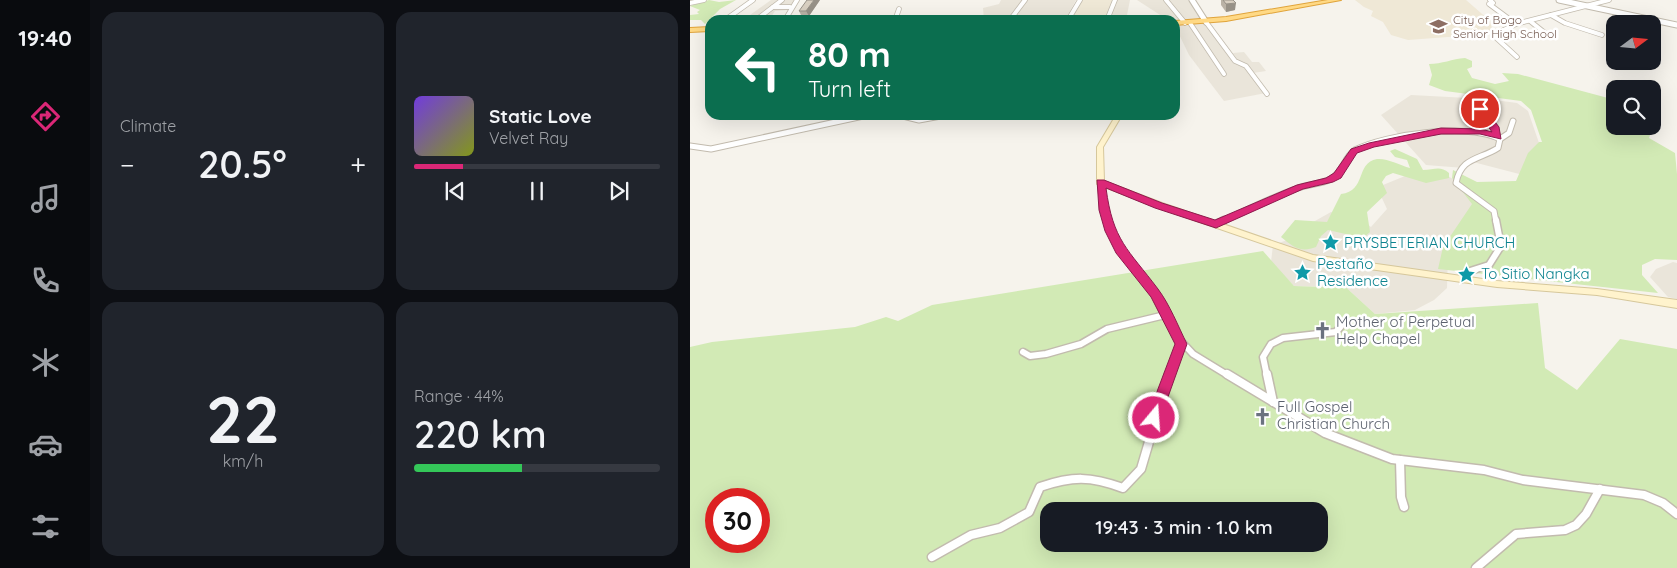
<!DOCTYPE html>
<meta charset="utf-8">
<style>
:root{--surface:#171b24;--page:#20242c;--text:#f1f3f6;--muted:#9ea1a6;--line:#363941;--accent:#db2777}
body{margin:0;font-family:Quicksand,sans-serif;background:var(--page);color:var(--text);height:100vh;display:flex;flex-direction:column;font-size:19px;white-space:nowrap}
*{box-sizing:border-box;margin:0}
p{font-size:16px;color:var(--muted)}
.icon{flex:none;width:28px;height:28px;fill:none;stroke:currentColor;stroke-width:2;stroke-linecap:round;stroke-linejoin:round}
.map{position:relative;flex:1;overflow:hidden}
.details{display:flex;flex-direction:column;gap:12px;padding:12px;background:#0d0f14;width:600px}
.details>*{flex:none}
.top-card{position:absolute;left:15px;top:15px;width:475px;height:105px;border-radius:15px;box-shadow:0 5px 20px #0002;background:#0b6e4f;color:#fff;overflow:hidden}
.needle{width:32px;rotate:74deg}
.fabs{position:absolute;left:916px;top:15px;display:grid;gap:10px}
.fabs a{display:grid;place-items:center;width:55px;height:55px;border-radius:10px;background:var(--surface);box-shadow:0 5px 20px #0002;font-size:25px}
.speed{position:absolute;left:15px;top:488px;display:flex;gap:10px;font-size:25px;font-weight:700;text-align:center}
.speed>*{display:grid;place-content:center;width:65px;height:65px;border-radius:50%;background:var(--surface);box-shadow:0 5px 20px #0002;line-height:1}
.speed .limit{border:8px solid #d22;background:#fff;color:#111}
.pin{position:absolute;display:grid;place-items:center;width:42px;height:42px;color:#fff;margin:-21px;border:2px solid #fff;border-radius:50%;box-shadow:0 1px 5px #0007}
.me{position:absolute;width:55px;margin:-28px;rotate:18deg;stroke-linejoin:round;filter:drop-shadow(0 0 4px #0008)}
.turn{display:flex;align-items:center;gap:18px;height:105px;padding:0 20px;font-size:22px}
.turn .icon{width:65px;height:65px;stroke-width:2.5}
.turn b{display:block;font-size:35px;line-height:42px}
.big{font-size:38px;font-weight:600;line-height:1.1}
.details .widget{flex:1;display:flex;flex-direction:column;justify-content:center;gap:8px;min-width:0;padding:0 18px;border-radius:15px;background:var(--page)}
.details .dial{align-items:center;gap:0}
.dial b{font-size:65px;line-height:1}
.song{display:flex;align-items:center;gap:15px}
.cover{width:60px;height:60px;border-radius:8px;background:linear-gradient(135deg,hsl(260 70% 55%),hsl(70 70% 35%))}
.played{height:5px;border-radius:2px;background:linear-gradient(90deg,var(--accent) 20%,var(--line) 20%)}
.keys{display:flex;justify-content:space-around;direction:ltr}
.heat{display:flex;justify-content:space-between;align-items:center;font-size:28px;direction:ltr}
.charge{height:8px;border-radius:4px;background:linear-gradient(90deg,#34c759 44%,var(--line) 0)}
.details .tiles{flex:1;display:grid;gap:12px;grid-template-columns:repeat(2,1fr)}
.trip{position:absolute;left:350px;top:502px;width:288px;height:50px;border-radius:15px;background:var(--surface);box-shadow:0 5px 20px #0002;font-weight:600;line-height:50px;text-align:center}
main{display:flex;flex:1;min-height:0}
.tabs{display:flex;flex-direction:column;width:90px;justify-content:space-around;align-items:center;background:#090b0e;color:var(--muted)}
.tabs .icon{width:35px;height:35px}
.tabs .active{color:var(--accent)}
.tabs b{font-size:22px;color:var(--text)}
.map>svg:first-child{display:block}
.residential{fill:#eae5da}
.education{fill:#efe8d6}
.green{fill:#d2eab5;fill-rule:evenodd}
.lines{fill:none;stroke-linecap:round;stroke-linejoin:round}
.minor-far3-casing{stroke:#c2bbae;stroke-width:5.5}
.minor-far2-casing{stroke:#c2bbae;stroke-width:7}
.minor-far1-casing{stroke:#c2bbae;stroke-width:9}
.minor-casing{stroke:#c2bbae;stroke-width:11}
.tertiary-casing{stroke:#c2bbae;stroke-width:7}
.secondary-casing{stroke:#d6c79b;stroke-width:2}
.trunk-casing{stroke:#e0a43c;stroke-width:2}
.minor-far3{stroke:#fff;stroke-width:4}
.minor-far2{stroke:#fff;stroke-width:5}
.minor-far1{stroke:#fff;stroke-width:6}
.minor{stroke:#fff;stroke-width:8}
.tertiary{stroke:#fff;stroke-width:5}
.secondary{fill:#fff3cd;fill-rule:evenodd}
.trunk{fill:#ffd985;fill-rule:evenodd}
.wall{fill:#bab2a6}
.shaded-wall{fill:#979187}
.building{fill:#d8cfc1;stroke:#979187}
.route{fill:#db2777;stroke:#8e194d}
.labels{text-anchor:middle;stroke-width:5;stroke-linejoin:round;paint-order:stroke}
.far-education-label{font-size:12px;fill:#785e54;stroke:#fff;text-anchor:start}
.culture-label{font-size:15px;fill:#0d838f;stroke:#fff;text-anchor:start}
.worship-label{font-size:15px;fill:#5b616d;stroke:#fff;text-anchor:start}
</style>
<main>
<nav class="tabs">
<b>19:40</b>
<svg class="icon active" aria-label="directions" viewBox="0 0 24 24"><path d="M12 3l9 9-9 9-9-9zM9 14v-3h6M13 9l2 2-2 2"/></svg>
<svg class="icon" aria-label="music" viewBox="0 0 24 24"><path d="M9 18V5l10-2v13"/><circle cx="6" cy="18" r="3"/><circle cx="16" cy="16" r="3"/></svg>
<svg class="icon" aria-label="phone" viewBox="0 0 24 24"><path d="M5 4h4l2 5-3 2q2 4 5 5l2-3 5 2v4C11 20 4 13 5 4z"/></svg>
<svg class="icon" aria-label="climate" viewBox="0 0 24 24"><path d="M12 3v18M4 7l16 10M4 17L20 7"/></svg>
<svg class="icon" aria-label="car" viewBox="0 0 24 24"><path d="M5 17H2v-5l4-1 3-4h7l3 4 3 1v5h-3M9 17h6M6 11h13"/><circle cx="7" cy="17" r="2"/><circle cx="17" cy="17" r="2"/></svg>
<svg class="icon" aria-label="filters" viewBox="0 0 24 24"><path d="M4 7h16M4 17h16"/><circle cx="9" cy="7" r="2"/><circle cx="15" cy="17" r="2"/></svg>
</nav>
<section class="details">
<div class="tiles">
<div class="widget"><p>Climate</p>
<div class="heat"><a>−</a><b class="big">20.5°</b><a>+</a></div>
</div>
<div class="widget">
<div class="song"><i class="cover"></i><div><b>Static Love</b><p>Velvet Ray</p></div></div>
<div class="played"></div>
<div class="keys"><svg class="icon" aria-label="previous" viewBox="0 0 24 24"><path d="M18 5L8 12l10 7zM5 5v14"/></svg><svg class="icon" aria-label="pause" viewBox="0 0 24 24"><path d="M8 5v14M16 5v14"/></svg><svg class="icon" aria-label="next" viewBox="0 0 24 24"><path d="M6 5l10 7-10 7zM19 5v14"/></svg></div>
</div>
<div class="widget dial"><b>22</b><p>km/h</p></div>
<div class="widget"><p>Range · 44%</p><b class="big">220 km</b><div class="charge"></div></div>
</div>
</section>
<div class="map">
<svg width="987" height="568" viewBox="0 0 987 568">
<rect width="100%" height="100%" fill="#f6f3ec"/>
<g class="residential">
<path d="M81,0H106L99,10L85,11L79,20H53Z"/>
<path d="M311,0H386L375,20H294L293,8L309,4Z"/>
<path d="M424,0H440L436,20H416Z"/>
<path d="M447,0H500L511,17L509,20H478Z"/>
<path d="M516,23L546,63L554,66L576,93L534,101L499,55L485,26Z"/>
<path d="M554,52L562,62H569L576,71L563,73L549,62L543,53Z"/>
<path d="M721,95L797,99L827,103L838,111L849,143L837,176L783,162L774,168L736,165L691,115Z"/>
<path d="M715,176H758L801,203L758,255L757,288L744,300L725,310L685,314L649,281L632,287L604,286L581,262L583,245L606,237L616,226L641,212L670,219L681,227L697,209L691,196L693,185Z"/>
<path d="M983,262L987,263V299L978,297L960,277L966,269Z"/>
</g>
<g class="education">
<path d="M390,0H423L415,20H381Z"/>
<path d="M665,0H776L799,20L803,31L798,34L718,40L701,35L693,22L681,16L683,11L674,7Z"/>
</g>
<g class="green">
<path d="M19,0L29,2L46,0L30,9L15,24L11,20H0V15L9,14L7,12L10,10L0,6Z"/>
<path d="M775,58L782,61V67L777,69L782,78L805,84L819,81L812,73L828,74L918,98L922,90L925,91V126H954L962,129L959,138L985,153L987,174V260L965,259L952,265V275L968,293L748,269L753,247L782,204L762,178L763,170L787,182L826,181L838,153L849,142H852L841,110L831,101L755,91L739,85L742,75L739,64C752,64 762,59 775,58Z"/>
<path d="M705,149L727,159L733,170C744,170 750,165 759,173V178L736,183L703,173L696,176L692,182L697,193L677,212L680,232L673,238L638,230L631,236L626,247C611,253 603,247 591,237L605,220L637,222L651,194C677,191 665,163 687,159C697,158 710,165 720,168L717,160L705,157L700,151Z"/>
<path d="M573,251L604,286L632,287L649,281L685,314L848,303L855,368L887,390L930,339L987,349V568H0V347L22,342L165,327L196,317L208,321L242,305ZM26,499H69V541H26ZM359,511H629V544H359Z"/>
</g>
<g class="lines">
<defs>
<g id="minor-far3">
<path d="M476,0L495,23"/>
<path d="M800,0L803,3L799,4L826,24"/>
<path d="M0,3L14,0"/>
<path d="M83,7H100"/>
<path d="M861,15L875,23L912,35"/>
<path d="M35,20L63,0"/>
<path d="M66,20L92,0"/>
<path d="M95,20L107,0"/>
<path d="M205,20L209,9"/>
<path d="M320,20L335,0"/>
<path d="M378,20L390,0"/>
<path d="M417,20L425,0"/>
<path d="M840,21L860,37"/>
<path d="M516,22L545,61L556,66L577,94"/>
<path d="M500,23L534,74"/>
<path d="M803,35L826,24L919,0"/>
<path d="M803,35L827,57"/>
</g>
<g id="minor-far2">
<path d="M790,109L805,127L808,137"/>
<path d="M209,115L229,120L256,115"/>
<path d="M810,139L819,133L823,121"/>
<path d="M0,146L21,149L178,115"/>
<path d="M410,182L417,222"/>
<path d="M531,222C557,210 582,197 608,188C619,184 631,184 641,179C653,173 654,157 665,150C697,134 778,123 810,139L808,148C789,160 771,157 766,183L804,211L806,222"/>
</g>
<g id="minor-far1">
<path d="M417,220L426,243L465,293L490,340L503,354L539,376"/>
<path d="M526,224L534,220"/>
<path d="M772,279L777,272L799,265L811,246L806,220"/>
<path d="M333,352L340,356L356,354L391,344L417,329L475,315"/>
<path d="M478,376L491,344"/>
<path d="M577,376L573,357L581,344L593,338L646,332L651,326"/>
</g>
<g id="minor">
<path d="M537,374L635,433L702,459L794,470L833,480L954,495L973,503L987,514"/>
<path d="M577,374L583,402"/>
<path d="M710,460L711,497L714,507"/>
<path d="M242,557L281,535L310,528L339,512L350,487C383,476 400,476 433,488L451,469L479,374"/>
<path d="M786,568L826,534L875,530L886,525L896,514L910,489"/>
</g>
<g id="tertiary">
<path d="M502,0L516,22"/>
<path d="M869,0L987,25"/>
</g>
<path id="secondary" d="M426,115H432L413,147L414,181L472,203L623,255L807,281L907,289L987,300V308L907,295L807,287L623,261L466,207L407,184V147Z"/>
<g id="trunk">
<path d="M638,0H651L536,21L485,25V21L536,17Z"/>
<path d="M20,27V31L0,32V28Z"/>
</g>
</defs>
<use href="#minor-far3" class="minor-far3-casing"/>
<use href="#minor-far2" class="minor-far2-casing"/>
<use href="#minor-far1" class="minor-far1-casing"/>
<use href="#minor" class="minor-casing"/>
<use href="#tertiary" class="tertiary-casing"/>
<use href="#secondary" class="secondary-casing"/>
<use href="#trunk" class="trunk-casing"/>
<use href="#minor-far3" class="minor-far3"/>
<use href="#minor-far2" class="minor-far2"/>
<use href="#minor-far1" class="minor-far1"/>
<use href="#minor" class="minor"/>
<use href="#tertiary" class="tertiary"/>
<use href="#secondary" class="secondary"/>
<use href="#trunk" class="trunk"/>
</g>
<g class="wall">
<path d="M130,0L119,16L112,17L109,11Z"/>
<path d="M531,0H543L545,10L536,12L531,5Z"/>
</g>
<g class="shaded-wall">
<path d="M124,0H130L119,16L116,11Z"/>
<path d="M546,3L545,10L536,12V4Z"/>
</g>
<g class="building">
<path d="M117,0H124L116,11H109Z"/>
<path d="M533,0H543L546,3L536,4Z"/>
</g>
<path class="route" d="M787,107H793L809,127L811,139L790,134H751L684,147L667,153L651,178L643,182L613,189L526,228L465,208L416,188C423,241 438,249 468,289C480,305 488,326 497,344L469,422L464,424L459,422L457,418L485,344L461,297L426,253L415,231L409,210L407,180H414L472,203L525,220L607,185L636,178L644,173L661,149L679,143L751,128L791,129L802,132L786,109Z"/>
<defs>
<symbol id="school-bare" viewBox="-9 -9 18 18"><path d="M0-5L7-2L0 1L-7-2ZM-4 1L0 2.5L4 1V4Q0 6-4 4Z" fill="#8d6e63" stroke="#fff" stroke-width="2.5" paint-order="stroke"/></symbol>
<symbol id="sight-bare" viewBox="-9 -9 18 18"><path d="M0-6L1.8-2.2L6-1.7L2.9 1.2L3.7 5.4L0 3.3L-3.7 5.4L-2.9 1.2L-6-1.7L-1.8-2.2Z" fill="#0f9aa8" stroke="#fff" stroke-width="2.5" paint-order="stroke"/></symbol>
<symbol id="church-bare" viewBox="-9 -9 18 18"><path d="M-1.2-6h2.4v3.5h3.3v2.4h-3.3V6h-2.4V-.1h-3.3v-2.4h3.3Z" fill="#6b7280" stroke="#fff" stroke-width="2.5" paint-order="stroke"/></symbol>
</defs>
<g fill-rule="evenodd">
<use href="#school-bare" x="736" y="14" width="25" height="25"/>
<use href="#sight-bare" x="628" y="230" width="25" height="25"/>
<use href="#sight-bare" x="600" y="260" width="25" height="25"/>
<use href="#sight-bare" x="764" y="262" width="25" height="25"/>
<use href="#church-bare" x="620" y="318" width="25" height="25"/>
<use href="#church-bare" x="560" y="404" width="25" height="25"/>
</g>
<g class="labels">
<g class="far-education-label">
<text x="763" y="24">City of Bogo<tspan x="763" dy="14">Senior High School</tspan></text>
</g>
<g class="culture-label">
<text x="654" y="248">PRYSBETERIAN CHURCH</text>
<text x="627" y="269">Pestaño<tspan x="627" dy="17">Residence</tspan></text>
<text x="791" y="279">To Sitio Nangka</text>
</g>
<g class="worship-label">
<text x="646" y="327">Mother of Perpetual<tspan x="646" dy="17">Help Chapel</tspan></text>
<text x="587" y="412">Full Gospel<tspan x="587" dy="17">Christian Church</tspan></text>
</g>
</g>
</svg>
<div class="fabs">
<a><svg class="needle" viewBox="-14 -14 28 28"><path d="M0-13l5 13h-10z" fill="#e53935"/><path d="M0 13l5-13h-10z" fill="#9ea1a6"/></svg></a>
<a><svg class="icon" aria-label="search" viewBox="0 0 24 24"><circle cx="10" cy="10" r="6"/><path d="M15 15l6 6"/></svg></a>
</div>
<div class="speed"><div class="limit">30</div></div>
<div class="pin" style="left:790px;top:109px;background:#d93025"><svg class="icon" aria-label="arrive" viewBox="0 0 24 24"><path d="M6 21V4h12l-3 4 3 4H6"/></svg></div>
<svg class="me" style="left:464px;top:418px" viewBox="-20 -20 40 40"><circle r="17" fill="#db2777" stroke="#fff" stroke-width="3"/><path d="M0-11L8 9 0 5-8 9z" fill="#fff"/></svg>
<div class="trip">19:43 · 3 min · 1.0 km</div>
<div class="top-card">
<div class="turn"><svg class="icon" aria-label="left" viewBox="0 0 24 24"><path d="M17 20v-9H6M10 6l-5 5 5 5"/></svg><div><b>80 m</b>Turn left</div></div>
</div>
</div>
</main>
